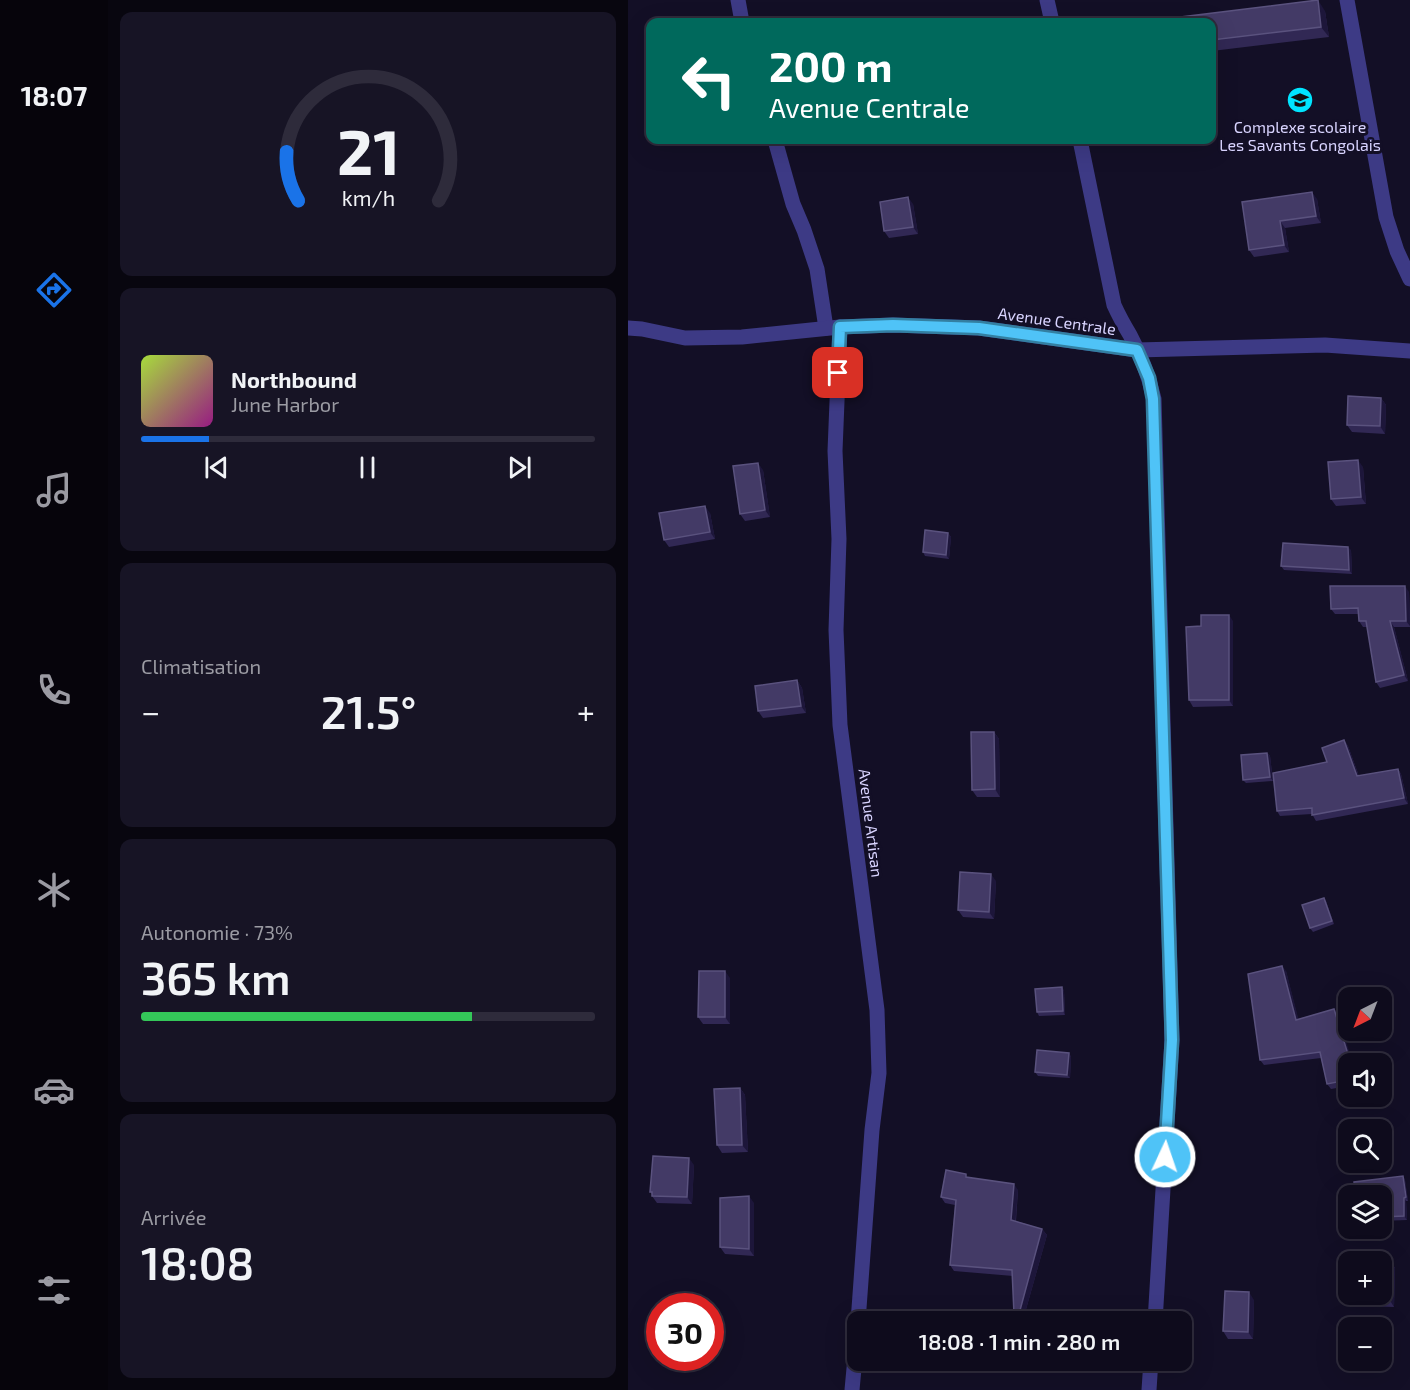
<!DOCTYPE html>
<html lang="fr">
<meta charset="utf-8">
<style>
:root{--surface:#0e0b1c;--page:#171425;--text:#f1f3f6;--muted:#9b9ba3;--line:#2e2b3b;--accent:#1a73e8}
body{margin:0;font-family:"Exo 2",sans-serif;background:var(--page);color:var(--text);height:100vh;display:flex;flex-direction:column;font-size:22px;white-space:nowrap}
*{box-sizing:border-box;margin:0}
p{font-size:20px;color:var(--muted)}
.icon{flex:none;width:33px;height:33px;fill:none;stroke:currentColor;stroke-width:2;stroke-linecap:round;stroke-linejoin:round}
.map{position:relative;flex:1;overflow:hidden}
.sheet{display:flex;flex-direction:column;gap:12px;padding:12px;background:#08060f;width:520px}
.sheet>*{flex:none}
.banner{position:absolute;left:18px;top:18px;width:570px;height:126px;border-radius:12px;box-shadow:0 6px 24px #0002,0 0 0 2px var(--line);background:#00695c;color:#fff;overflow:hidden}
.needle{width:39px;rotate:222deg}
.buttons{position:absolute;left:710px;top:987px;display:grid;gap:12px}
.buttons a{display:grid;place-items:center;width:54px;height:54px;border-radius:12px;background:var(--surface);box-shadow:0 6px 24px #0002,0 0 0 2px var(--line);font-size:30px}
.speed{position:absolute;left:18px;top:1293px;display:flex;gap:12px;font-size:30px;font-weight:700;text-align:center}
.speed>*{display:grid;place-content:center;width:78px;height:78px;border-radius:50%;background:var(--surface);box-shadow:0 6px 24px #0002,0 0 0 2px var(--line);line-height:1}
.speed .limit{border:9px solid #d22;background:#fff;color:#111}
.pin{position:absolute;display:grid;place-items:center;width:51px;height:51px;color:#fff;margin:-26px;border-radius:12px;box-shadow:0 3px 9px #0006}
.me{position:absolute;width:66px;margin:-33px;rotate:3deg;stroke-linejoin:round;filter:drop-shadow(0 0 4px #0008)}
.turn{display:flex;align-items:center;gap:21px;height:126px;padding:0 24px;font-size:27px}
.turn .icon{width:78px;height:78px;stroke-width:2.5}
.turn b{display:block;font-size:42px;line-height:51px}
.big{font-size:45px;font-weight:600;line-height:1.1}
.sheet .tile{flex:1;display:flex;flex-direction:column;justify-content:center;gap:9px;min-width:0;padding:0 21px;border-radius:12px;background:var(--page)}
.sheet .dial{align-items:center;gap:0}
.dial svg{height:156px;overflow:visible;fill:none;stroke:var(--line);stroke-width:7;stroke-linecap:round;text-anchor:middle}
.dial text{fill:var(--text);stroke:none}
.song{display:flex;align-items:center;gap:18px}
.cover{width:72px;height:72px;border-radius:9px;background:linear-gradient(135deg,hsl(80 70% 55%),hsl(310 70% 35%))}
.played{height:6px;border-radius:3px;background:linear-gradient(90deg,var(--accent) 15%,var(--line) 15%)}
.keys{display:flex;justify-content:space-around;direction:ltr}
.heat{display:flex;justify-content:space-between;align-items:center;font-size:33px;direction:ltr}
.charge{height:9px;border-radius:4px;background:linear-gradient(90deg,#34c759 73%,var(--line) 0)}
.trip{position:absolute;left:219px;top:1311px;width:345px;height:60px;border-radius:12px;background:var(--surface);box-shadow:0 6px 24px #0002,0 0 0 2px var(--line);font-weight:600;line-height:60px;text-align:center}
main{display:flex;flex:1;min-height:0}
.dock{display:flex;flex-direction:column;width:108px;justify-content:space-around;align-items:center;background:#06040b;color:var(--muted)}
.dock .icon{width:42px;height:42px}
.dock .selected{color:var(--accent)}
.dock b{font-size:27px;color:var(--text)}
.map>svg:first-child{display:block}
.lines{fill:none;stroke-linecap:round;stroke-linejoin:round}
.street{stroke:#3d3a85;stroke-width:15}
.wall{fill:#312854}
.shaded-wall{fill:#1d163a}
.building{fill:#433a66;stroke:#5a527e;stroke-width:1.5}
.route-casing{stroke:#337fa1;stroke-width:15}
.route{stroke:#4fc3f7;stroke-width:10}
.labels{text-anchor:middle;stroke-width:6;stroke-linejoin:round;paint-order:stroke}
.poi-label{font-size:16px;fill:#d9d4ff;stroke:#130f26}
.street-label{font-size:16px;fill:#d9d4ff;stroke:#130f26}
</style>
<main>
<nav class="dock">
<b>18:07</b>
<svg class="icon selected" aria-label="directions" viewBox="0 0 24 24"><path d="M12 3l9 9-9 9-9-9zM9 14v-3h6M13 9l2 2-2 2"/></svg>
<svg class="icon" aria-label="music" viewBox="0 0 24 24"><path d="M9 18V5l10-2v13"/><circle cx="6" cy="18" r="3"/><circle cx="16" cy="16" r="3"/></svg>
<svg class="icon" aria-label="phone" viewBox="0 0 24 24"><path d="M5 4h4l2 5-3 2q2 4 5 5l2-3 5 2v4C11 20 4 13 5 4z"/></svg>
<svg class="icon" aria-label="climate" viewBox="0 0 24 24"><path d="M12 3v18M4 7l16 10M4 17L20 7"/></svg>
<svg class="icon" aria-label="car" viewBox="0 0 24 24"><path d="M5 17H2v-5l4-1 3-4h7l3 4 3 1v5h-3M9 17h6M6 11h13"/><circle cx="7" cy="17" r="2"/><circle cx="17" cy="17" r="2"/></svg>
<svg class="icon" aria-label="filters" viewBox="0 0 24 24"><path d="M4 7h16M4 17h16"/><circle cx="9" cy="7" r="2"/><circle cx="15" cy="17" r="2"/></svg>
</nav>
<section class="sheet">
<div class="tile dial"><svg viewBox="0 0 100 80">
<path d="M14 69A42 42 0 1 1 86 69"/>
<path d="M14 69A42 42 0 0 1 8 44" stroke="#1a73e8"/>
<text x="50" y="56" font-size="32" font-weight="700">21</text>
<text x="50" y="72" font-size="11">km/h</text>
</svg></div>
<div class="tile">
<div class="song"><i class="cover"></i><div><b>Northbound</b><p>June Harbor</p></div></div>
<div class="played"></div>
<div class="keys"><svg class="icon" aria-label="previous" viewBox="0 0 24 24"><path d="M18 5L8 12l10 7zM5 5v14"/></svg><svg class="icon" aria-label="pause" viewBox="0 0 24 24"><path d="M8 5v14M16 5v14"/></svg><svg class="icon" aria-label="next" viewBox="0 0 24 24"><path d="M6 5l10 7-10 7zM19 5v14"/></svg></div>
</div>
<div class="tile"><p>Climatisation</p>
<div class="heat"><a>−</a><b class="big">21.5°</b><a>+</a></div>
</div>
<div class="tile"><p>Autonomie · 73%</p><b class="big">365 km</b><div class="charge"></div></div>
<div class="tile"><p>Arrivée</p><b class="big">18:08</b></div>
</section>
<div class="map">
<svg width="782" height="1390" viewBox="0 0 782 1390">
<rect width="100%" height="100%" fill="#130f26"/>
<g class="lines">
<g class="street">
<path d="M110,0L114,22"/>
<path d="M419,0L424,22"/>
<path d="M719,0L758,217L769,251L782,279"/>
<path d="M147,140L165,204L176,230L189,269L198,328"/>
<path d="M452,140L486,305C491,316 496,325 502,335C513,355 521,377 526,399L544,1040L527,1322"/>
<path d="M212,327L207,451L211,539L208,630L212,725L249,1010L251,1073L244,1130L230,1322"/>
<path d="M0,328L14,329L57,338L114,337L212,327L265,325L351,328L509,350L697,345L782,351"/>
<path d="M224,1390L230,1326"/>
<path d="M521,1390L523,1360"/>
</g>
</g>
<g class="wall">
<path d="M697,11L701,37L584,51V22Z"/>
<path d="M689,199L693,223L657,228L661,252L626,257L621,250L614,202Z"/>
<path d="M285,204L290,234L261,238L256,231Z"/>
<path d="M753,398L758,405L757,434L724,432L719,425Z"/>
<path d="M735,467L738,504L708,506L703,499Z"/>
<path d="M135,470L142,517L117,521L112,514Z"/>
<path d="M82,513L87,539L41,547L36,540Z"/>
<path d="M320,533L323,537L321,559L297,556L295,552Z"/>
<path d="M723,550L724,574L656,570L653,566Z"/>
<path d="M781,592L782,627H766L780,681L752,688L748,682L739,627H735L731,621V614H707L703,609Z"/>
<path d="M605,621V706L565,707L561,700L573,626Z"/>
<path d="M169,680L174,688L178,713L135,718L130,711Z"/>
<path d="M366,732L371,739L372,797H349L344,790Z"/>
<path d="M716,740L720,746L731,776L770,769L773,774L780,804L688,821L684,814L652,816L649,811L699,762Z"/>
<path d="M639,753L642,756L645,781L618,783L615,780Z"/>
<path d="M368,881L366,919L335,917L330,910Z"/>
<path d="M696,898L698,901L706,924L685,932L682,928Z"/>
<path d="M658,971L670,1019L706,1009L710,1014L720,1064V1086L703,1089L699,1084L693,1058L636,1065L632,1060Z"/>
<path d="M102,978V1024H75L70,1017Z"/>
<path d="M434,987L436,991L437,1015L411,1016L409,1012Z"/>
<path d="M441,1053L443,1057L442,1078L410,1076L407,1072Z"/>
<path d="M112,1088L117,1095L120,1152L94,1153L89,1145Z"/>
<path d="M66,1165L64,1204L29,1203L24,1196V1194L22,1192Z"/>
<path d="M775,1176L777,1180L780,1201H778L779,1220L753,1221V1196Z"/>
<path d="M340,1177L390,1190L388,1221L414,1229L419,1235L395,1320H391L386,1314L385,1276L326,1271L322,1265L327,1205L317,1203L313,1197Z"/>
<path d="M126,1203V1256L97,1254L92,1247Z"/>
<path d="M762,1261L767,1268L766,1307L733,1306L728,1298Z"/>
<path d="M626,1300L625,1339H600L595,1331Z"/>
</g>
<g class="shaded-wall">
<path d="M690,0L697,11L701,37L693,27Z"/>
<path d="M684,192L689,199L693,223L688,216Z"/>
<path d="M280,197L285,204L290,234L285,227Z"/>
<path d="M652,221L657,228L661,252L656,245Z"/>
<path d="M753,398L758,405L757,434L752,426Z"/>
<path d="M730,460L735,467L738,504L733,497Z"/>
<path d="M130,463L135,470L142,517L137,510Z"/>
<path d="M77,506L82,513L87,539L82,532Z"/>
<path d="M320,533L323,537L321,559L318,555Z"/>
<path d="M720,547L723,550L724,574L721,570Z"/>
<path d="M777,586L781,592L782,626L778,621Z"/>
<path d="M601,615L605,621V706L601,700Z"/>
<path d="M762,621L766,627L780,681L776,675Z"/>
<path d="M169,680L174,688L178,713L173,706Z"/>
<path d="M366,732L371,739L372,797L367,789Z"/>
<path d="M716,740L720,746L733,782L729,776Z"/>
<path d="M639,753L642,756L645,781L642,777Z"/>
<path d="M770,769L773,774L780,804L776,798Z"/>
<path d="M363,874L368,881L366,919L361,912Z"/>
<path d="M696,898L698,901L706,924L704,921Z"/>
<path d="M654,966L658,971L672,1025L668,1020Z"/>
<path d="M97,971L102,978V1024L97,1017Z"/>
<path d="M434,987L436,991L437,1015L435,1011Z"/>
<path d="M706,1009L710,1014L725,1064H723Z"/>
<path d="M441,1053L443,1057L442,1078L439,1075Z"/>
<path d="M112,1088L117,1095L120,1152L114,1145Z"/>
<path d="M61,1158L66,1165L64,1204L59,1197Z"/>
<path d="M775,1176L777,1180L780,1201L778,1197Z"/>
<path d="M386,1184L390,1190L387,1226L383,1220Z"/>
<path d="M121,1196L126,1203V1256L121,1249Z"/>
<path d="M776,1198L778,1201L779,1220L776,1216Z"/>
<path d="M414,1229L419,1235L395,1320L391,1314Z"/>
<path d="M762,1261L767,1268L766,1307L761,1299Z"/>
<path d="M621,1292L626,1300L625,1339L620,1332Z"/>
</g>
<g class="building">
<path d="M690,0L693,27L584,40V22H554L553,17Z"/>
<path d="M684,192L688,216L652,221L656,245L621,250L614,202Z"/>
<path d="M280,197L285,227L256,231L252,202Z"/>
<path d="M720,396L753,398L752,426L719,425Z"/>
<path d="M730,460L733,497L703,499L700,462Z"/>
<path d="M130,463L137,510L112,514L105,466Z"/>
<path d="M77,506L82,532L36,540L31,513Z"/>
<path d="M297,530L320,533L318,555L295,552Z"/>
<path d="M655,543L720,547L721,570L653,566Z"/>
<path d="M702,586H777L778,621H762L776,675L748,682L738,621H731L730,608L703,609Z"/>
<path d="M573,615H601V700H561L558,627L573,626Z"/>
<path d="M169,680L173,706L130,711L127,686Z"/>
<path d="M343,732H366L367,789L344,790Z"/>
<path d="M716,740L729,776L770,769L776,798L684,815V808L649,811L645,773L699,762L694,748Z"/>
<path d="M639,753L642,777L615,780L613,755Z"/>
<path d="M332,872L363,874L361,912L330,910Z"/>
<path d="M696,898L704,921L682,928L674,905Z"/>
<path d="M654,966L668,1020L706,1009L723,1064H720V1080L699,1084L692,1052L632,1060L620,974Z"/>
<path d="M71,971H97V1017H70Z"/>
<path d="M434,987L435,1011L409,1012L407,989Z"/>
<path d="M409,1050L441,1053L439,1075L407,1072Z"/>
<path d="M112,1088L114,1145H89L86,1089Z"/>
<path d="M25,1156L61,1158L59,1197L24,1196V1192H22Z"/>
<path d="M318,1170L338,1174V1177L386,1184L383,1220L414,1229L391,1314H386L384,1270L322,1265L328,1200L313,1197Z"/>
<path d="M775,1176L778,1197L776,1198V1216L753,1217V1196H727L726,1182Z"/>
<path d="M121,1196V1249L92,1247V1198Z"/>
<path d="M729,1260L762,1261L761,1299L728,1298V1294H753V1262H729Z"/>
<path d="M597,1291L621,1292L620,1332L595,1331Z"/>
</g>
<g class="lines">
<defs>
<path id="route" d="M210,373L212,327L265,325L351,328L509,350L521,378L525,399L544,1040L537,1157"/>
</defs>
<use href="#route" class="route-casing"/>
<use href="#route" class="route"/>
</g>
<defs>
<symbol id="school-disc" viewBox="-11 -11 22 22"><circle r="9.5" fill="#00e5ff" stroke="#130f26"/><path d="M0-5L7-2L0 1L-7-2ZM-4 1L0 2.5L4 1V4Q0 6-4 4Z" fill="#111"/></symbol>
</defs>
<g fill-rule="evenodd">
<use href="#school-disc" x="657" y="85" width="30" height="30"/>
</g>
<g class="labels">
<g class="poi-label">
<text x="672" y="133">Complexe scolaire<tspan x="672" dy="18">Les Savants Congolais</tspan></text>
</g>
<g class="street-label">
<text transform="translate(429 321) rotate(8)" y="6">Avenue Centrale</text>
<text transform="translate(243 823) rotate(83)" y="6">Avenue Artisan</text>
</g>
</g>
</svg>
<div class="buttons">
<a><svg class="needle" viewBox="-14 -14 28 28"><path d="M0-13l5 13h-10z" fill="#e53935"/><path d="M0 13l5-13h-10z" fill="#9b9ba3"/></svg></a>
<a><svg class="icon" aria-label="sound" viewBox="0 0 24 24"><path d="M4 9h4l5-4v14l-5-4H4zM17 9q2 3 0 6"/></svg></a>
<a><svg class="icon" aria-label="search" viewBox="0 0 24 24"><circle cx="10" cy="10" r="6"/><path d="M15 15l6 6"/></svg></a>
<a><svg class="icon" aria-label="layers" viewBox="0 0 24 24"><path d="M12 4l9 5-9 5-9-5zM3 14l9 5 9-5"/></svg></a>
<a>+</a>
<a>−</a>
</div>
<div class="speed"><div class="limit">30</div></div>
<div class="pin" style="left:210px;top:373px;background:#d93025"><svg class="icon" aria-label="arrive" viewBox="0 0 24 24"><path d="M6 21V4h12l-3 4 3 4H6"/></svg></div>
<svg class="me" style="left:537px;top:1157px" viewBox="-20 -20 40 40"><circle r="17" fill="#4fc3f7" stroke="#fff" stroke-width="3"/><path d="M0-11L8 9 0 5-8 9z" fill="#fff"/></svg>
<div class="trip">18:08 · 1 min · 280 m</div>
<div class="banner">
<div class="turn"><svg class="icon" aria-label="left" viewBox="0 0 24 24"><path d="M17 20v-9H6M10 6l-5 5 5 5"/></svg><div><b>200 m</b>Avenue Centrale</div></div>
</div>
</div>
</main>
